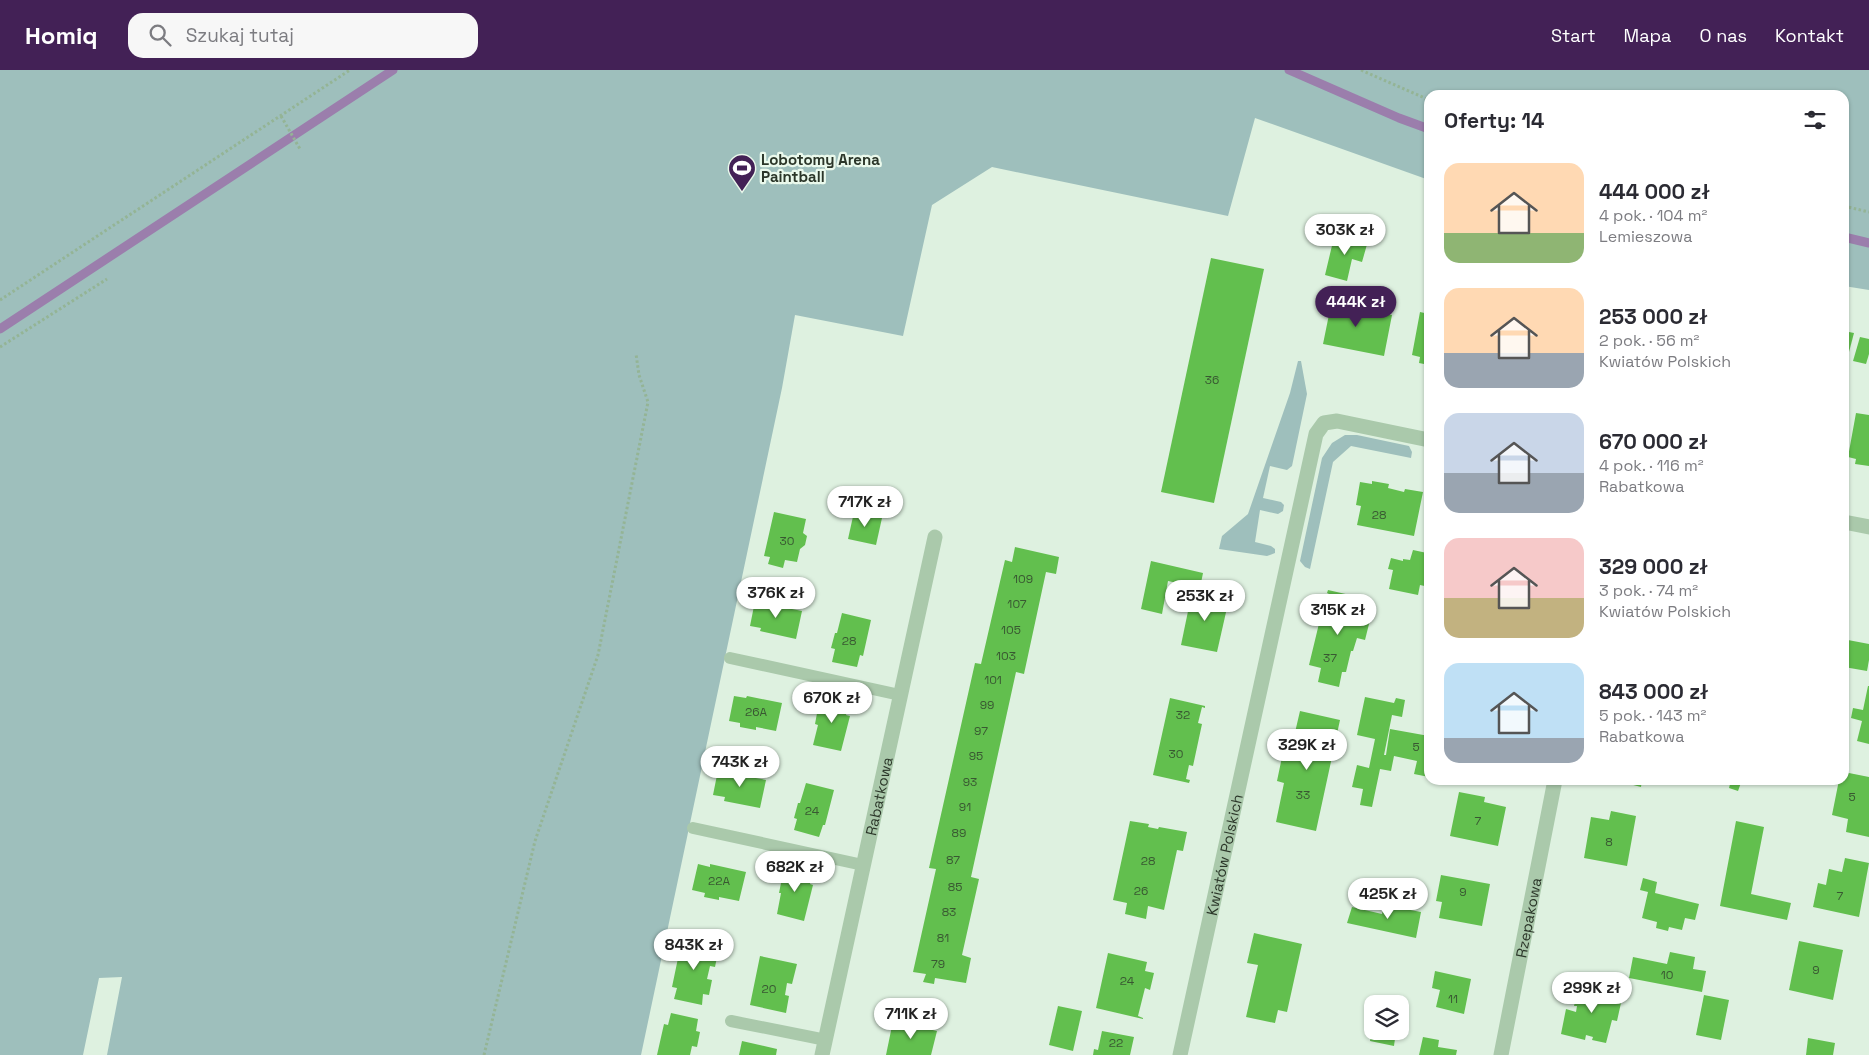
<!DOCTYPE html>
<html lang="pl">
<meta charset="utf-8">
<style>
body{margin:0;font-family:"Space Grotesk",sans-serif;background:#f7f7f7;color:#2b2b33;height:100vh;display:flex;flex-direction:column;font-size:19px;white-space:nowrap}
*{box-sizing:border-box;margin:0}
p{font-size:16px;color:#7c7c81}
.icon{flex:none;width:28px;height:28px;fill:none;stroke:currentColor;stroke-width:2;stroke-linecap:round;stroke-linejoin:round}
.map{position:relative;flex:1;overflow:hidden}
.side{position:absolute;left:1424px;top:20px;width:425px;height:695px;display:flex;flex-direction:column;background:#fff;border-radius:15px;box-shadow:0 1px 4px #0004}
.side>*{flex:none}
.tools{position:absolute;left:1364px;top:925px;display:grid;gap:10px}
.tools a{display:grid;place-items:center;width:45px;height:45px;border-radius:10px;background:#fff;box-shadow:0 1px 4px #0004;font-size:25px}
.price{position:absolute;translate:-50% -42px;padding:0 11px;border-radius:18px;background:#fff;color:#222;font-size:16px;line-height:32px;filter:drop-shadow(0 1px 2px #0008)}
.price::after{content:'';position:absolute;left:50%;top:30px;width:15px;height:11px;margin-left:-8px;background:inherit;clip-path:polygon(0 0,100% 0,50% 100%)}
.price.active{background:#432156;color:#fff}
ul{padding:0;list-style:none}
li{display:flex;align-items:center;gap:15px;height:125px;padding:0 20px}
li span{display:grid;place-items:center;flex:none;width:140px;height:100px;border-radius:15px;color:#555}
li>.icon{margin-inline-start:auto}
span .icon{width:60px;height:60px;fill:#fffc;stroke-width:1}
li b{font-size:21px}
h2{display:flex;justify-content:space-between;align-items:center;height:60px;padding:0 20px;font-size:21px}
header{display:flex;align-items:center;gap:30px;box-sizing:border-box;height:70px;padding:0 25px;background:#432156;color:#fff}
header strong{font-size:24px}
nav{display:flex;gap:28px;margin-inline-start:auto;font-size:18px}
.search{width:350px;height:45px;background:#f7f7f7;display:flex;align-items:center;gap:12px;box-sizing:border-box;padding:0 18px;border-radius:15px;color:#7c7c81;font-size:19px}
.map>svg:first-child{display:block}
.green{fill:#9ebfbc}
.lines{fill:none;stroke-linecap:round;stroke-linejoin:round}
.stream{stroke:#9b7eac;stroke-width:9}
.building{fill:#62bf4e}
.path{stroke:#94b495;stroke-width:3;stroke-dasharray:2.5 2.5;stroke-linecap:butt}
.lane{stroke:#aac9ab;stroke-width:12}
.street{stroke:#aac9ab;stroke-width:15}
.labels{text-anchor:middle;dominant-baseline:central;stroke-width:4.5;stroke-linejoin:round;paint-order:stroke}
.number-label{font-size:12px;fill:#395832}
.poi-label{font-size:15px;font-weight:bold;fill:#2b3629;stroke:#eaf9ec;text-anchor:start}
.street-label{font-size:15px;fill:#2b3629;stroke:#eaf9ec}
</style>
<header>
<strong>Homiq</strong>
<div class="search"><svg class="icon" aria-label="search" viewBox="0 0 24 24"><circle cx="10" cy="10" r="6"/><path d="M15 15l6 6"/></svg>Szukaj tutaj</div>
<nav><a>Start</a><a>Mapa</a><a>O nas</a><a>Kontakt</a></nav>
</header>
<div class="map">
<svg width="1869" height="985" viewBox="0 0 1869 985">
<rect width="100%" height="100%" fill="#def1e0"/>
<!-- green -->
<g class="green">
<polygon points="0,0 1869,0 1869,220 1844,216 1844,25 1429,25 1429,110 1255,48 1228,146 992,97 932,135 903,266 795,245 782,318 641,985 107,985 122,907 99,908 83,985 0,985"/>
<polygon points="1298,291 1301,291 1307,324 1292,396 1287,400 1270,396 1263,428 1281,432 1284,435 1283,441 1278,444 1260,440 1255,472 1271,476 1275,479 1275,483 1267,486 1219,479 1222,466 1248,444 1290,323"/>
<polygon points="1345,365 1357,365 1409,376 1412,382 1411,388 1351,376 1333,392 1310,499 1305,497 1300,491 1322,388 1332,373"/>
</g>
<g class="lines">
<!-- stream -->
<g class="stream">
<polyline points="1289,0 1399,48 1429,59"/>
<polyline points="1844,167 1869,173"/>
<polyline points="0,259 393,0"/>
</g>
</g>
<!-- building -->
<g class="building">
<polygon points="1335,163 1368,171 1362,192 1352,189 1347,211 1325,205"/>
<polygon points="1211,188 1264,199 1214,433 1161,422"/>
<polygon points="1334,220 1346,222 1344,236 1392,245 1384,286 1323,274"/>
<polygon points="1420,242 1429,244 1429,295 1419,293 1420,287 1412,285"/>
<polygon points="1844,261 1854,263 1849,282 1844,281"/>
<polygon points="1860,267 1869,269 1869,284 1866,294 1853,291"/>
<polygon points="1856,343 1869,345 1869,396 1855,394 1856,389 1848,387"/>
<polygon points="1372,411 1389,414 1388,418 1404,422 1405,419 1423,422 1414,466 1357,455 1361,436 1356,435 1360,412 1372,414"/>
<polygon points="774,442 806,449 803,463 807,466 805,475 800,479 797,492 785,490 783,498 768,494 770,487 764,486"/>
<polygon points="854,442 882,448 876,475 848,469"/>
<polygon points="1015,477 1059,487 1056,504 1046,502 1024,604 1016,602 971,807 979,809 962,885 971,888 966,913 935,908 934,914 923,912 926,904 913,902 936,799 929,798 975,593 981,594 1005,490 1012,492"/>
<polygon points="1413,480 1427,483 1425,493 1429,493 1429,517 1420,515 1418,525 1389,519 1393,500 1388,499 1391,488 1403,491 1403,489 1410,490"/>
<polygon points="1151,491 1203,503 1200,518 1168,511 1162,544 1141,539"/>
<polygon points="1328,520 1363,528 1359,548 1370,550 1365,570 1357,568 1353,581 1351,581 1346,602 1342,602 1339,617 1318,612 1321,598 1309,595 1323,537 1328,538 1331,525 1327,523"/>
<polygon points="1192,522 1229,529 1217,582 1181,575"/>
<polygon points="767,530 783,533 782,537 802,541 796,569 760,561 761,558 750,556 755,531 767,533"/>
<polygon points="842,543 871,550 863,586 860,585 857,597 832,592 835,579 831,578 835,563 837,563"/>
<polygon points="1848,570 1869,574 1869,590 1867,601 1844,597"/>
<polygon points="1868,616 1869,616 1869,674 1857,671 1862,651 1851,648 1853,638 1863,640"/>
<polygon points="734,626 746,628 747,626 782,633 776,661 756,657 756,660 740,657 740,653 729,651"/>
<polygon points="824,627 849,633 846,645 850,646 841,681 813,675 818,655 815,654 818,638 821,639"/>
<polygon points="1365,627 1394,633 1396,628 1405,630 1402,647 1392,645 1384,685 1386,685 1390,659 1429,666 1429,707 1414,704 1417,691 1394,686 1391,701 1380,699 1372,737 1360,735 1363,719 1352,717 1357,695 1369,698 1375,669 1357,665"/>
<polygon points="1170,628 1205,636 1205,638 1202,637 1198,653 1202,654 1193,696 1189,695 1186,709 1190,710 1189,713 1153,705"/>
<polygon points="1300,641 1340,650 1316,761 1276,752 1284,713 1277,711 1282,687 1289,688"/>
<polygon points="718,700 730,703 731,700 745,703 745,706 766,710 760,738 724,731 725,727 713,725"/>
<polygon points="1844,702 1869,707 1869,767 1846,762 1848,749 1832,745 1839,710 1844,710"/>
<polygon points="1614,710 1642,710 1641,717"/>
<polygon points="1731,710 1742,710 1738,721 1729,718"/>
<polygon points="806,713 834,720 825,755 823,755 819,767 794,760 797,749 794,748 798,733 800,733"/>
<polygon points="1459,722 1485,727 1484,732 1506,737 1498,776 1450,766"/>
<polygon points="1611,741 1636,746 1627,796 1584,788 1591,747 1609,750"/>
<polygon points="1130,751 1149,754 1148,757 1158,759 1159,757 1187,762 1183,781 1177,780 1164,840 1148,836 1146,849 1125,844 1127,833 1113,830"/>
<polygon points="1736,751 1764,757 1751,824 1791,833 1787,850 1720,836"/>
<polygon points="1845,788 1869,793 1859,847 1813,837 1818,813 1826,815 1829,799 1842,802"/>
<polygon points="698,794 710,797 710,794 746,802 739,831 719,827 719,830 704,827 705,823 692,820"/>
<polygon points="788,796 813,802 810,814 813,815 804,851 777,844 781,823 779,823 782,808 784,809"/>
<polygon points="1441,805 1490,814 1482,856 1439,848 1442,832 1436,831"/>
<polygon points="1643,808 1657,812 1655,823 1699,834 1695,850 1685,848 1682,860 1669,857 1668,861 1656,858 1657,852 1642,848 1648,822 1640,820"/>
<polygon points="1384,835 1421,842 1416,868 1347,853 1352,837 1382,844"/>
<polygon points="1254,863 1302,874 1287,942 1278,940 1275,953 1246,947 1258,895 1247,893"/>
<polygon points="682,869 719,877 715,897 710,896 707,909 712,910 709,925 703,924 702,935 674,929 677,918 672,917"/>
<polygon points="1799,871 1843,880 1833,930 1789,920"/>
<polygon points="1670,882 1695,887 1693,899 1706,901 1702,922 1629,908 1633,887 1667,894"/>
<polygon points="1108,883 1147,892 1145,901 1154,903 1150,920 1145,918 1138,946 1143,948 1143,949 1096,938"/>
<polygon points="760,886 797,894 792,914 787,913 785,925 789,926 786,943 750,935"/>
<polygon points="1435,901 1471,909 1464,944 1436,937 1440,920 1432,918"/>
<polygon points="1579,915 1594,919 1593,922 1600,924 1601,919 1623,924 1617,951 1612,950 1606,973 1592,970 1593,967 1586,965 1585,970 1561,964 1566,939 1576,942 1577,936 1574,936"/>
<polygon points="1704,925 1729,930 1721,970 1696,965"/>
<polygon points="1058,936 1082,941 1073,981 1049,975"/>
<polygon points="671,943 698,949 696,961 700,962 697,977 692,976 690,985 657,985 664,954 668,955"/>
<polygon points="893,951 937,961 931,985 886,985"/>
<polygon points="1102,961 1134,967 1130,985 1093,985 1094,979 1098,980"/>
<polygon points="1372,961 1396,961 1394,976 1370,971"/>
<polygon points="1423,967 1439,970 1438,977 1457,980 1456,985 1419,985"/>
<polygon points="1808,968 1835,973 1833,985 1806,985"/>
<polygon points="742,971 777,979 776,985 739,985"/>
</g>
<g class="lines">
<!-- path -->
<g class="path">
<polyline points="1361,0 1429,30"/>
<polyline points="281,46 300,79"/>
<polyline points="1844,136 1869,142"/>
<polyline points="0,230 350,0"/>
<polyline points="0,277 107,209"/>
<polyline points="484,985 535,771 598,585 648,332 639,305 636,284"/>
</g>
<!-- lane -->
<g class="lane">
<polyline points="730,588 900,625"/>
<polyline points="693,758 863,795"/>
<polyline points="731,951 826,970"/>
</g>
<!-- street -->
<g class="street">
<polyline points="1844,452 1869,457"/>
<path id="s1" d="M 822,985 L 935,467"/>
<path id="s2" d="M 1180,985 L 1316,364 L 1324,353 L 1337,351 L 1429,370"/>
<path id="s3" d="M 1501,985 L 1555,710"/>
</g>
</g>
<!-- icons -->
<defs>
<g id="stadium-pin" transform="scale(1.4375)"><path d="M0 17L-7.5 6A9.5 9.5 0 1 1 7.5 6Z" fill="#432156" stroke="#eaf9ec"/><path d="M0-5a6.5 5 0 1 0 0 10a6.5 5 0 1 0 0-10ZM-3.5-1.8h7v3.6h-7Z" fill="#fff"/></g>
</defs>
<g fill-rule="evenodd">
<use href="#stadium-pin" x="742" y="98"/>
</g>
<g class="labels">
<!-- number labels -->
<g class="number-label">
<text x="1212" y="310">36</text>
<text x="1379" y="445">28</text>
<text x="787" y="471">30</text>
<text x="1023" y="509">109</text>
<text x="1017" y="534">107</text>
<text x="1011" y="560">105</text>
<text x="849" y="571">28</text>
<text x="1006" y="586">103</text>
<text x="1330" y="588">37</text>
<text x="993" y="610">101</text>
<text x="987" y="635">99</text>
<text x="756" y="642">26A</text>
<text x="1183" y="645">32</text>
<text x="981" y="661">97</text>
<text x="1416" y="677">5</text>
<text x="1176" y="684">30</text>
<text x="976" y="686">95</text>
<text x="970" y="712">93</text>
<text x="1303" y="725">33</text>
<text x="1852" y="727">5</text>
<text x="965" y="737">91</text>
<text x="812" y="741">24</text>
<text x="1478" y="751">7</text>
<text x="959" y="763">89</text>
<text x="1609" y="772">8</text>
<text x="953" y="790">87</text>
<text x="1148" y="791">28</text>
<text x="719" y="811">22A</text>
<text x="955" y="817">85</text>
<text x="1141" y="821">26</text>
<text x="1463" y="822">9</text>
<text x="1840" y="826">7</text>
<text x="949" y="842">83</text>
<text x="943" y="868">81</text>
<text x="938" y="894">79</text>
<text x="1816" y="900">9</text>
<text x="1667" y="905">10</text>
<text x="1127" y="911">24</text>
<text x="769" y="919">20</text>
<text x="1453" y="929">11</text>
<text x="1116" y="973">22</text>
</g>
<!-- poi labels -->
<g class="poi-label">
<text x="761" y="89">Lobotomy Arena<tspan x="761" dy="17">Paintball</tspan></text>
</g>
<!-- street labels -->
<g class="street-label">
<text stroke="none"><textPath href="#s1" startOffset="265">Rabatkowa</textPath></text>
<text stroke="none"><textPath href="#s2" startOffset="205">Kwiatów Polskich</textPath></text>
<text stroke="none"><textPath href="#s3" startOffset="140">Rzepakowa</textPath></text>
</g>
</g>
</svg>
<div class="tools">
<a><svg class="icon" aria-label="layers" viewBox="0 0 24 24"><path d="M12 4l9 5-9 5-9-5zM3 14l9 5 9-5"/></svg></a>
</div>
<b class="price" style="left:1345px;top:186px">303K zł</b>
<b class="price active" style="left:1356px;top:258px">444K zł</b>
<b class="price" style="left:865px;top:458px">717K zł</b>
<b class="price" style="left:776px;top:549px">376K zł</b>
<b class="price" style="left:1205px;top:552px">253K zł</b>
<b class="price" style="left:1338px;top:566px">315K zł</b>
<b class="price" style="left:832px;top:654px">670K zł</b>
<b class="price" style="left:1307px;top:701px">329K zł</b>
<b class="price" style="left:740px;top:718px">743K zł</b>
<b class="price" style="left:795px;top:823px">682K zł</b>
<b class="price" style="left:1388px;top:850px">425K zł</b>
<b class="price" style="left:694px;top:901px">843K zł</b>
<b class="price" style="left:1592px;top:944px">299K zł</b>
<b class="price" style="left:911px;top:970px">711K zł</b>
<section class="side">
<h2>Oferty: 14<svg class="icon" aria-label="filters" viewBox="0 0 24 24"><path d="M4 7h16M4 17h16"/><circle cx="9" cy="7" r="2"/><circle cx="15" cy="17" r="2"/></svg></h2>
<ul>
<li><span style="background:linear-gradient(#ffd9b3 70%,#8fb573 0)"><svg class="icon" aria-label="home" viewBox="0 0 24 24"><path d="M3 11l9-7 9 7M6 9v11h12V9"/></svg></span><div><b>444 000 zł</b><p>4 pok. · 104 m²</p><p>Lemieszowa</p></div></li>
<li><span style="background:linear-gradient(#ffd9b3 65%,#9aa5b1 0)"><svg class="icon" aria-label="home" viewBox="0 0 24 24"><path d="M3 11l9-7 9 7M6 9v11h12V9"/></svg></span><div><b>253 000 zł</b><p>2 pok. · 56 m²</p><p>Kwiatów Polskich</p></div></li>
<li><span style="background:linear-gradient(#c9d6e8 60%,#9aa5b1 0)"><svg class="icon" aria-label="home" viewBox="0 0 24 24"><path d="M3 11l9-7 9 7M6 9v11h12V9"/></svg></span><div><b>670 000 zł</b><p>4 pok. · 116 m²</p><p>Rabatkowa</p></div></li>
<li><span style="background:linear-gradient(#f6c9c9 60%,#c2b280 0)"><svg class="icon" aria-label="home" viewBox="0 0 24 24"><path d="M3 11l9-7 9 7M6 9v11h12V9"/></svg></span><div><b>329 000 zł</b><p>3 pok. · 74 m²</p><p>Kwiatów Polskich</p></div></li>
<li><span style="background:linear-gradient(#bfe0f5 75%,#9aa5b1 0)"><svg class="icon" aria-label="home" viewBox="0 0 24 24"><path d="M3 11l9-7 9 7M6 9v11h12V9"/></svg></span><div><b>843 000 zł</b><p>5 pok. · 143 m²</p><p>Rabatkowa</p></div></li>
</ul>
</section>
</div>
